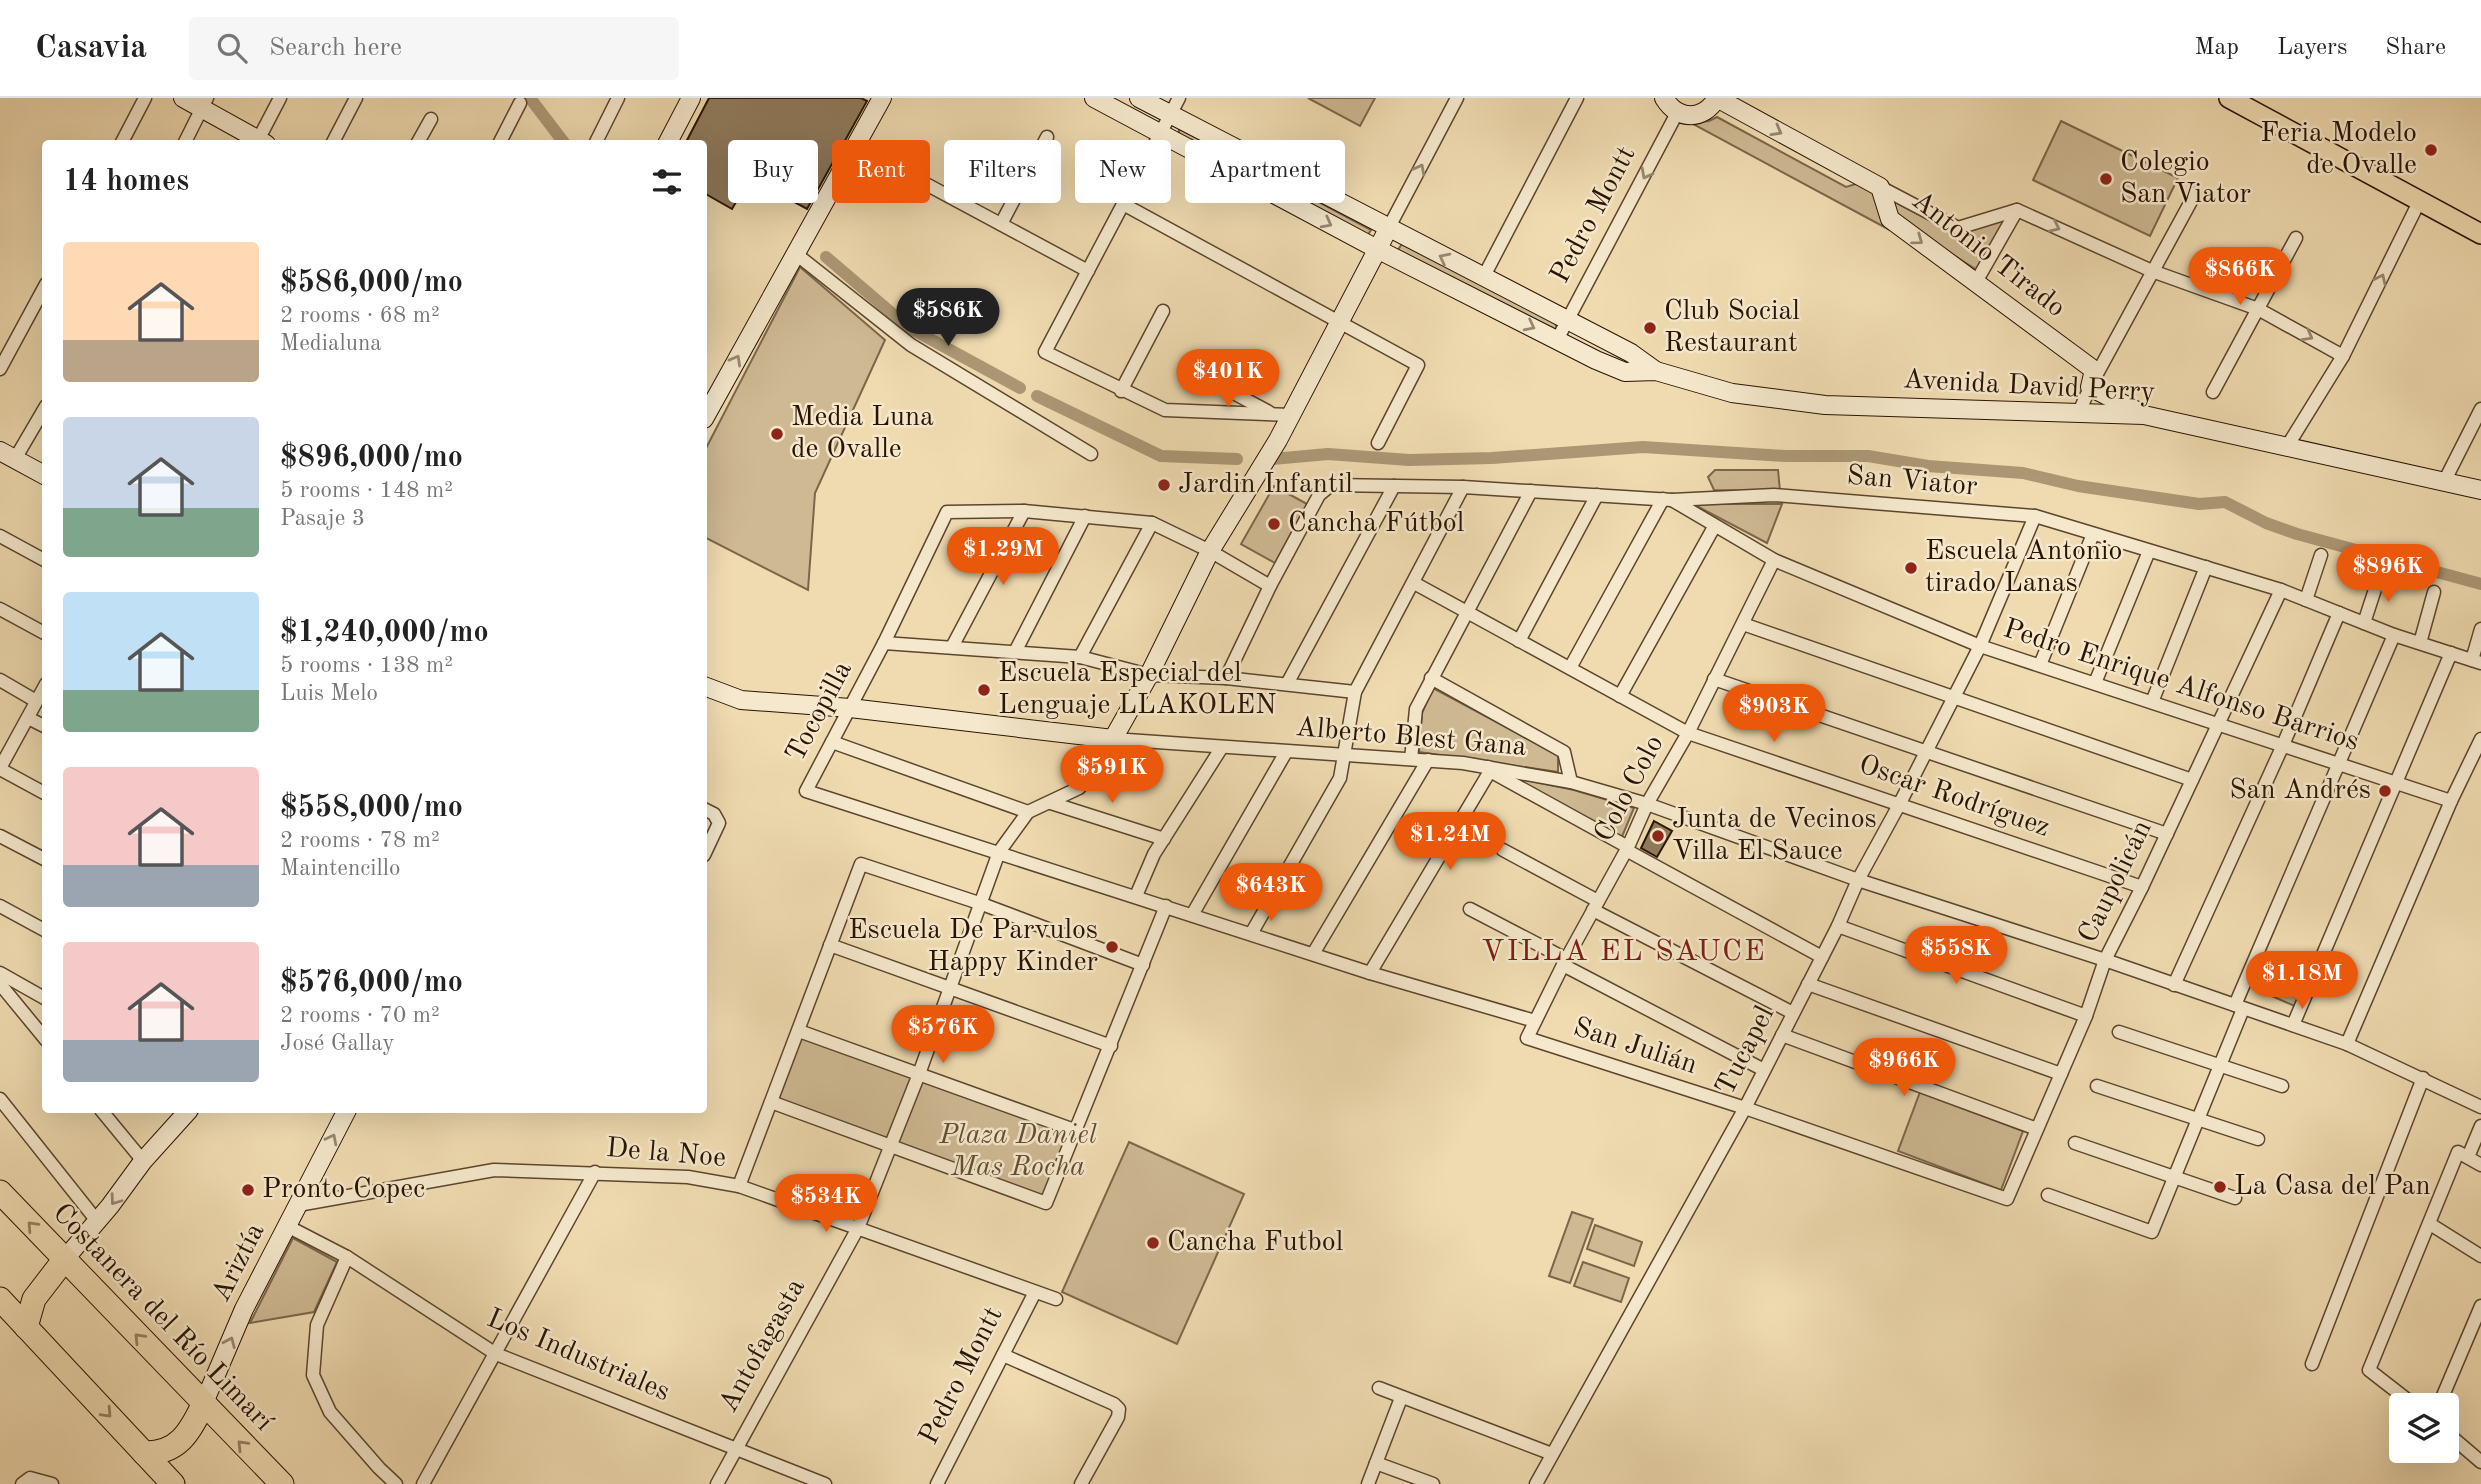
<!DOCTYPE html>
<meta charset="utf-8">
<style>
body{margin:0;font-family:"Old Standard TT",serif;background:#f6f6f6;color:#222;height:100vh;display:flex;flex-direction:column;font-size:26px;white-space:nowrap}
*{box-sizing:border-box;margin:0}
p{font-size:23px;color:#767676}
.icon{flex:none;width:38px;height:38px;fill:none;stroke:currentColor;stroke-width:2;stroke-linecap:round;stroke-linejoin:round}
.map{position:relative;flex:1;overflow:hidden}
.drawer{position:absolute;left:42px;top:42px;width:665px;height:973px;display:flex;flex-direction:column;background:#fff;border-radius:7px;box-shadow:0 7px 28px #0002}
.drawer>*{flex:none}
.guide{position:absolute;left:728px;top:42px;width:665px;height:63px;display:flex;gap:14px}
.buttons{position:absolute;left:2389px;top:1295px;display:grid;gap:14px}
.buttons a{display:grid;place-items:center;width:70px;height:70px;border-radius:7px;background:#fff;box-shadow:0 7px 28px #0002;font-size:35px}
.price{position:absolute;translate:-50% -60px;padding:0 16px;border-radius:24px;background:#ea580c;color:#fff;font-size:23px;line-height:46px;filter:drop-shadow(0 2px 4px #0008)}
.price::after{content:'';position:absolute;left:50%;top:42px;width:21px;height:16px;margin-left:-10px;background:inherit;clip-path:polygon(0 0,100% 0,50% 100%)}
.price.active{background:#222;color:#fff}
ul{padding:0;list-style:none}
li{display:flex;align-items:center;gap:21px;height:175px;padding:0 21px}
li span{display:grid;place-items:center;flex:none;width:196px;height:140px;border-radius:7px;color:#555}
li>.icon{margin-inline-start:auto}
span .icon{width:84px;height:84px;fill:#fffc;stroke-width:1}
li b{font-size:30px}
h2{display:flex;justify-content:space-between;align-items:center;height:84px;padding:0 21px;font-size:30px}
.chip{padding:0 24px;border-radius:7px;background:#fff;box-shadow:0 7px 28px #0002;font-size:24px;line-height:63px}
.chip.active{background:#ea580c;color:#fff}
header{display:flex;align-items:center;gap:42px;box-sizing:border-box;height:98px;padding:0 35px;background:#fff;border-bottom:2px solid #e0e0e0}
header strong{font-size:33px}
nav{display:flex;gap:38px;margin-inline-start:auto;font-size:24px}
.search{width:490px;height:63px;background:#f6f6f6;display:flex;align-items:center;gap:18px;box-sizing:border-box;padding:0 24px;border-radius:7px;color:#767676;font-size:26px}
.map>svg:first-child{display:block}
.green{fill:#ceb993;stroke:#7c664a;stroke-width:2}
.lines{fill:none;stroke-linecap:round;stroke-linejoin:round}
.canal{stroke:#ac9775;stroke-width:12}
.building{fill:#907b5d;stroke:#291301;stroke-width:2}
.street-casing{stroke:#5b452d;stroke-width:15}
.secondary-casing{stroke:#291301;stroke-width:20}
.primary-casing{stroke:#291301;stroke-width:22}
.highway-casing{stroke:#291301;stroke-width:25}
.street{stroke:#f5e8cc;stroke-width:12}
.secondary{stroke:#f5e8cc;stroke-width:18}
.primary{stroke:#f0dbb1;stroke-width:19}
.highway{stroke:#f0dbb1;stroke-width:23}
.oneway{stroke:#998871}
.oneway2{stroke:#968162}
.poi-dot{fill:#8f2418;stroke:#f5e8cc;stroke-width:2.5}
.labels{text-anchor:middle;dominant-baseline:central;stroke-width:5;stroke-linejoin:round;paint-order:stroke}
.poi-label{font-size:28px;fill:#291301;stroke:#f5e8cc;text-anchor:start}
.street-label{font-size:28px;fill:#291301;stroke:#f5e8cc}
.park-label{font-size:28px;font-style:italic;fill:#634d34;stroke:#f5e8cc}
.neighbourhood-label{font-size:30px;letter-spacing:2px;fill:#7a1f14;stroke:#f5e8cc}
</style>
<header>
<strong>Casavia</strong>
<div class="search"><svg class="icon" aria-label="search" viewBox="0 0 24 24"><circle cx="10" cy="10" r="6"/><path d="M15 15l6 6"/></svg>Search here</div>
<nav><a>Map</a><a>Layers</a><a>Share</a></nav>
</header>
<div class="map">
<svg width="2481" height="1386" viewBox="0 0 2481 1386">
<rect width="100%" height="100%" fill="#f0dbb1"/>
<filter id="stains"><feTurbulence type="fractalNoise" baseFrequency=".00286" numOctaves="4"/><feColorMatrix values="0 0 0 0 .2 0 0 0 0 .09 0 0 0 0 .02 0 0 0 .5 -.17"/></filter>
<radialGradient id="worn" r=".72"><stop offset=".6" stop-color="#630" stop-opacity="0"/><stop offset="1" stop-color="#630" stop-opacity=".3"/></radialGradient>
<!-- green -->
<g class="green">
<polygon points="1308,0 1375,0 1360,28"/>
<polygon points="1717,19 1846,89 1859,85 1875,96 1888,131 1691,25 1709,23"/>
<polygon points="2061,23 2178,80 2150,138 2033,82"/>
<polygon points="1179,29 1371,132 1367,138 1179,38"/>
<polygon points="1889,99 1957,134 2009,119 1977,172 1896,121"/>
<polygon points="1402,146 1555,224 1557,231 1555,234 1397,153"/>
<polygon points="800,169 885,242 815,395 808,492 704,439 704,354"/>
<polygon points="1715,372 1778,372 1780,393 1714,392 1708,379"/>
<polygon points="1274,388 1307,406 1275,465 1241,446"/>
<polygon points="1693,406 1782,406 1767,445"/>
<polygon points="1433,590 1558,657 1558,674 1419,654 1422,615"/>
<polygon points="1511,679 1574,692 1634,710 1621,741"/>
<polygon points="2265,857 2311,876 2297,909 2251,889"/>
<polygon points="800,938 915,978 889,1043 777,1002"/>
<polygon points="920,980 1074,1035 1046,1104 895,1046"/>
<polygon points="1920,994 2023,1033 2001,1092 1898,1053"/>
<polygon points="1129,1044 1244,1096 1177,1246 1062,1194"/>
<polygon points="1572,1114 1593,1121 1570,1185 1549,1178"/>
<polygon points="1595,1127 1642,1144 1634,1168 1587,1151"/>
<polygon points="293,1140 337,1164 314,1214 250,1225"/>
<polygon points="1583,1164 1629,1180 1621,1204 1574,1188"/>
</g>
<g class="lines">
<!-- canal -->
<g class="canal">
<polyline points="530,0 565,46"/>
<polyline points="826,159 908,229 1020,290"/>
<polyline points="1037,298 1161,358 1237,361"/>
<polyline points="1262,362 1328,356 1409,362 1492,360 1643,349 1785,358 1868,358 1928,368 2023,375 2078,388 2199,406 2225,404 2266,425 2297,436 2481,486"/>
</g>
</g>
<!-- building -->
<g class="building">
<polygon points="709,0 861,0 867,3 807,111 750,80 732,111 704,95 704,46 685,46"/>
<polygon points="1654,723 1672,733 1657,759 1641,750"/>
</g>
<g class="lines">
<!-- street casing -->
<g class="street-casing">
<g id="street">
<polyline points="1179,0 1045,254 1165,312 1291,317"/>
<polyline points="121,46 145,0"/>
<polyline points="184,46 207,0"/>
<polyline points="256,46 280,0"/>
<polyline points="332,46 356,0"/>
<polyline points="417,46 431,21"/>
<polyline points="499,46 520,5"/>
<polyline points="595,46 618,0"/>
<polyline points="857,49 1088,173"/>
<polyline points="1880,89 1958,130 2017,112 2152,173 2258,211 2343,258"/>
<polyline points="1123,106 1418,267 1378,345"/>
<polyline points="1001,126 1047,39"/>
<polyline points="1388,131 1457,0"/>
<polyline points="796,156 911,247 1091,356"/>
<polyline points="1483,180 1577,0"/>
<polyline points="1976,184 2017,112"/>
<polyline points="1557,242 1677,15"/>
<polyline points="0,271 46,186"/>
<polyline points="1198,276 1269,314"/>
<polyline points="1121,293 1163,213"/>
<polyline points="2213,294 2296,140"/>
<polyline points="2079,314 2092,285 2195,96"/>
<polyline points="2288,347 2343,258 2419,104"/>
<polyline points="15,361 46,308"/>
<polyline points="2444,384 2481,311"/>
<polyline points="1672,402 1774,462 1980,548 2451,703"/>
<polyline points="0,438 46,463"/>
<polyline points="1774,462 1688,635 1647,706 1628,749 1563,867 1527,940 1745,1010 2007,1101 2086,918 2105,862 2142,789 2281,492"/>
<polyline points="1414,485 1688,635 2142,789"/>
<polyline points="1270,488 1210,453 1152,425 1024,413 947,414 884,545 806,693 1370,875 1535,923"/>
<polyline points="2306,502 2321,457"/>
<polyline points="0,511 46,536"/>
<polyline points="2364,525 2380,476"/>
<polyline points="1743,526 2192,682"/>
<polyline points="1519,543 1597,397"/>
<polyline points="884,545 1080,559 1149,577 1226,580 1355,594"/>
<polyline points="2420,545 2434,494"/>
<polyline points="952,549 1024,413"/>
<polyline points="1015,554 1085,418"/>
<polyline points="1080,559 1152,425"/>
<polyline points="2472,562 2481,531"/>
<polyline points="2040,567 2093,436"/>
<polyline points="1570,570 1663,401"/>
<polyline points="1226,580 1270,488 1319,397 1331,387 1463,389 1672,402 1774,397 2035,418 2281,492 2394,537 2481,565"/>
<polyline points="1431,580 1564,654 1571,684"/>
<polyline points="1714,581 2167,736"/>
<polyline points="0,582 36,603"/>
<polyline points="2095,585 2149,453"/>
<polyline points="1287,586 1394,388"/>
<polyline points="1620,598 1714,429"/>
<polyline points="2152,604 2206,469"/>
<polyline points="28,620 46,629"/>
<polyline points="832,644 1028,714"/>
<polyline points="1411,661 1416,611 1531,393"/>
<polyline points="0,670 46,586"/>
<polyline points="0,671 46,696"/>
<polyline points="1490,673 1628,749"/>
<polyline points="1051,705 1164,741"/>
<polyline points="704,711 714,716 719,725 704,757"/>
<polyline points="0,738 46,762"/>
<polyline points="1503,752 1598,803"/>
<polyline points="1626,752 1822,859"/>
<polyline points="1136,798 1154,756 1222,649"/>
<polyline points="0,808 46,833"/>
<polyline points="1470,811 1566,861"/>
<polyline points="1593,812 1793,915"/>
<polyline points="1192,817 1286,654"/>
<polyline points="1838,828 2086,918"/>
<polyline points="1251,836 1340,680 1355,594 1463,389"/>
<polyline points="830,847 1111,948"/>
<polyline points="1313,856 1428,662"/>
<polyline points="1563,867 1764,972"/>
<polyline points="0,875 46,901"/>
<polyline points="1370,875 1490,673 1488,669"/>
<polyline points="0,886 46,942"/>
<polyline points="1808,886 2061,976"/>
<polyline points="2174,887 2283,647 2339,515"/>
<polyline points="2235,907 2394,537"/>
<polyline points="2293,927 2451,555"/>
<polyline points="799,933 1077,1033"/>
<polyline points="2119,934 2282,988"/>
<polyline points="1782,937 2037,1031"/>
<polyline points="2347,946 2451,703 2481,641"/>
<polyline points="2097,988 2258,1041"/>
<polyline points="0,1001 97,1123"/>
<polyline points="771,1004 1046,1105 1166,808"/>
<polyline points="101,1012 143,1063"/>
<polyline points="2075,1045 2235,1100"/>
<polyline points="2468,1059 2481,1028"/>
<polyline points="739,1088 861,766 982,806 1143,867"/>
<polyline points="2048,1097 2152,1134 2243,911"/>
<polyline points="298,1107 494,1072 688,1079 739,1088 1056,1201"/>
<polyline points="2430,1126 2481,1158"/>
<polyline points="287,1128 347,1159 496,1256 825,1386"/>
<polyline points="347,1159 317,1227 313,1277 330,1314 379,1370 396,1386"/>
<polyline points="1003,1257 1114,1306 1119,1311 1118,1319 1081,1386"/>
<polyline points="2312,1266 2423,980"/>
<polyline points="1379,1290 1552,1356"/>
<polyline points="2414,1307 2369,1272 2458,1054 2481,1067"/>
<polyline points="2439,1307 2481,1208"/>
<polyline points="2446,1334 2481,1364"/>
<polyline points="1376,1365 1433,1386"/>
<polyline points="22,1386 30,1380 52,1386"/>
<polyline points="423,1386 595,1074"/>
<polyline points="717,1386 858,1130 919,976 999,754 1028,714 1079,690 1095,673 1113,641 1463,665 1571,684 1647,706 1858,782 2105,862 2347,946 2481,1009"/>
<polyline points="937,1386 1035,1194"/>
<polyline points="1368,1386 1401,1300"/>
<polyline points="1536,1386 1745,1010 1838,828 1858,782 1899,707 1980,548 2035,418"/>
</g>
</g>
<!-- secondary casing -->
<g class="secondary-casing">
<g id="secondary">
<polyline points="183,0 266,46"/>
<polyline points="1094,0 1377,151 1596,262 1625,274 1656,273 1732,295 1825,307 2144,317 2481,392"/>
<polyline points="1139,0 1631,255 1656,273"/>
<path d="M 1664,0 C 1678,23 1703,23 1717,0"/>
<polyline points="1717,0 1880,89 1890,121 2094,272 2090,289 2137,313"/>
<polyline points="667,46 691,0"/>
<polyline points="704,321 882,0"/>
<polyline points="0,353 46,378"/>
<polyline points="704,588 741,602 850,610 1113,641 1149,577 1210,453 1278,342 1388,131"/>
<polyline points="64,1162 110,1108 143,1063 189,1012"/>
<polyline points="203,1307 244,1211 347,1012"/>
</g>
</g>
<!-- primary casing -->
<g class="primary-casing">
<polyline id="primary" points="2229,0 2481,136"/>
</g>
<!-- highway casing -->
<g class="highway-casing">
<g id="highway">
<polyline points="0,1094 282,1386"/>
<polyline points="0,1201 173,1386"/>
<polyline points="26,1229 34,1201 64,1162"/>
<path d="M 144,1355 C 178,1356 190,1334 203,1307"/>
</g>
</g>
<!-- street -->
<use href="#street" class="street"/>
<!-- secondary -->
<use href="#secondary" class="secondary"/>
<!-- primary -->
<use href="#primary" class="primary"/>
<!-- highway -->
<use href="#highway" class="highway"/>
</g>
<!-- one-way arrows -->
<defs><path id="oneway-chevron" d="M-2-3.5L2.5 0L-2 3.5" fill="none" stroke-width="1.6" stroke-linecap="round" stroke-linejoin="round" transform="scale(1.75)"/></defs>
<g class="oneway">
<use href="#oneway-chevron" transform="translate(1777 33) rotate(29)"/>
<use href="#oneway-chevron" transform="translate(1420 71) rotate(-62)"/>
<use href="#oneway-chevron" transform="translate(1646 76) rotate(118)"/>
<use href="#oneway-chevron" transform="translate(1327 125) rotate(28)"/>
<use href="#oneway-chevron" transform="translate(2055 129) rotate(25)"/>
<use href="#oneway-chevron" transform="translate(1918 142) rotate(36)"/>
<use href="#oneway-chevron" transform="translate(1444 160) rotate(-153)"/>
<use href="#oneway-chevron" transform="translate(2381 181) rotate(-64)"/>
<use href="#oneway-chevron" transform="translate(1530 228) rotate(27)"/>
<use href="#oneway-chevron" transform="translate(2308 238) rotate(29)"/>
<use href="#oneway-chevron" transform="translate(736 262) rotate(-61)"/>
<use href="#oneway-chevron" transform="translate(332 1041) rotate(-63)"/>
<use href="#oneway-chevron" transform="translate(115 1102) rotate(126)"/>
<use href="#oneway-chevron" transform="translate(230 1244) rotate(-67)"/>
</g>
<g class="oneway2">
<use href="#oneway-chevron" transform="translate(32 1128) rotate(-133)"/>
<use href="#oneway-chevron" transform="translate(139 1240) rotate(-134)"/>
<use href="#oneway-chevron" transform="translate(107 1315) rotate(47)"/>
<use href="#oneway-chevron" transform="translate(242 1347) rotate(-134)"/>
</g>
<!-- markers -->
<g class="poi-dot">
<circle cx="2431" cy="52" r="7"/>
<circle cx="2106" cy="81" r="7"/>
<circle cx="1650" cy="230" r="7"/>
<circle cx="777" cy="336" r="7"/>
<circle cx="1164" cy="387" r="7"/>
<circle cx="1274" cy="426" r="7"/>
<circle cx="1911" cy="470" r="7"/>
<circle cx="984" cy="592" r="7"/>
<circle cx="2385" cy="693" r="7"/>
<circle cx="1658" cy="738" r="7"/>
<circle cx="1112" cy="849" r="7"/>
<circle cx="2220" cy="1089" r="7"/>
<circle cx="248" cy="1092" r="7"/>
<circle cx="1153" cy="1145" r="7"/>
</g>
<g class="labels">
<!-- poi labels -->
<g class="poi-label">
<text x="2417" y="36" text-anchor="end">Feria Modelo<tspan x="2417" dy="32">de Ovalle</tspan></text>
<text x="2120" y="65">Colegio<tspan x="2120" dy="32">San Viator</tspan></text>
<text x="1664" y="214">Club Social<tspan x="1664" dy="32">Restaurant</tspan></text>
<text x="791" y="320">Media Luna<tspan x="791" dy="32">de Ovalle</tspan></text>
<text x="1178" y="387">Jardin Infantil</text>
<text x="1288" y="426">Cancha Fútbol</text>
<text x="1925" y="454">Escuela Antonio<tspan x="1925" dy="32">tirado Lanas</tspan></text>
<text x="998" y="576">Escuela Especial del<tspan x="998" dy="32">Lenguaje LLAKOLEN</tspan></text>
<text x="2371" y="693" text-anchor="end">San Andrés</text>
<text x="1672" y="722">Junta de Vecinos<tspan x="1672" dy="32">Villa El Sauce</tspan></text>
<text x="1098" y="833" text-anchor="end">Escuela De Parvulos<tspan x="1098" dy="32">Happy Kinder</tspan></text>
<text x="2234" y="1089">La Casa del Pan</text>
<text x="262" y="1092">Pronto Copec</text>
<text x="1167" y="1145">Cancha Futbol</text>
</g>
<!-- street labels -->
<g class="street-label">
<text transform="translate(1594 117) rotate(-62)">Pedro Montt</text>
<text transform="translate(1988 157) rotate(38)">Antonio Tirado</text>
<text transform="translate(2029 289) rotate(3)">Avenida David Perry</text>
<text transform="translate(1912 384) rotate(5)">San Viator</text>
<text transform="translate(2181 588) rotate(18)">Pedro Enrique Alfonso Barrios</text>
<text transform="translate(820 614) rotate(-62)">Tocopilla</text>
<text transform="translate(1411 640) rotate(5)">Alberto Blest Gana</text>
<text transform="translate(1630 691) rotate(-62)">Colo Colo</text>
<text transform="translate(1954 699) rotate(19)">Oscar Rodríguez</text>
<text transform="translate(2116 784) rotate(-64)">Caupolicán</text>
<text transform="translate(1635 949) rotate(18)">San Julián</text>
<text transform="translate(1746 953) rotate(-63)">Tucapel</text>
<text transform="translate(666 1056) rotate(5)">De la Noe</text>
<text transform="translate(239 1165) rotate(-63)">Ariztía</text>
<text transform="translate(162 1220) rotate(46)">Costanera del Río Limarí</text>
<text transform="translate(763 1248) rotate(-61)">Antofagasta</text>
<text transform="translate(578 1258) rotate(23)">Los Industriales</text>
<text transform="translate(962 1278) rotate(-63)">Pedro Montt</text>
</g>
<!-- park labels -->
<g class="park-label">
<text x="1018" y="1038">Plaza Daniel<tspan x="1018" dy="32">Mas Rocha</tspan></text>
</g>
<!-- neighbourhood labels -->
<g class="neighbourhood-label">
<text x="1624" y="854">VILLA EL SAUCE</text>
</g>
</g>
<rect width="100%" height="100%" filter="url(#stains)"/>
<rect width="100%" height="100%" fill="url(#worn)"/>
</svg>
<div class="buttons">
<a><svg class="icon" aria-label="layers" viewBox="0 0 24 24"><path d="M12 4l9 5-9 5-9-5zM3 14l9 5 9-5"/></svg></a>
</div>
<b class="price" style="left:2240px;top:209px">$866K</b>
<b class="price active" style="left:948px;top:250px">$586K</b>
<b class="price" style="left:1228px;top:311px">$401K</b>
<b class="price" style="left:1003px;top:489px">$1.29M</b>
<b class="price" style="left:2388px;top:506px">$896K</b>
<b class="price" style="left:1774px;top:646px">$903K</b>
<b class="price" style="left:1112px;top:707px">$591K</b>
<b class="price" style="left:1450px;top:774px">$1.24M</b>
<b class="price" style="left:1271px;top:825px">$643K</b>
<b class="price" style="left:1956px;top:888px">$558K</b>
<b class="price" style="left:2302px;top:913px">$1.18M</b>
<b class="price" style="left:943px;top:967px">$576K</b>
<b class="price" style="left:1904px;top:1000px">$966K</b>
<b class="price" style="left:826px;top:1136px">$534K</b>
<div class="guide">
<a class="chip">Buy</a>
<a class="chip active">Rent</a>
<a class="chip">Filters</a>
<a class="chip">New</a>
<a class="chip">Apartment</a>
</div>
<section class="drawer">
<h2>14 homes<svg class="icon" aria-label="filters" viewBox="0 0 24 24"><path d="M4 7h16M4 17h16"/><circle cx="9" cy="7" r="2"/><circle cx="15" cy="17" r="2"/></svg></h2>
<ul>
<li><span style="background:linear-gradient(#ffd9b3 70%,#b9a48a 0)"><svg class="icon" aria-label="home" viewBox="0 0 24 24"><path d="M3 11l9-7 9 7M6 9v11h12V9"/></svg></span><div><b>$586,000/mo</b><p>2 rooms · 68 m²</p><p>Medialuna</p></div></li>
<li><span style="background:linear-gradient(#c9d6e8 65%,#7fa58c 0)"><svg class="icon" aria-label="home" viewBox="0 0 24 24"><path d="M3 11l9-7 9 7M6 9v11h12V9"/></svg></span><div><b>$896,000/mo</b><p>5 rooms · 148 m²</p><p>Pasaje 3</p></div></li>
<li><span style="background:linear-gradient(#bfe0f5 70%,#7fa58c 0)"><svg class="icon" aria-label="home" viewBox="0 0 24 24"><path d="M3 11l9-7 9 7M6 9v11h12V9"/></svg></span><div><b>$1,240,000/mo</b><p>5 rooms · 138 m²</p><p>Luis Melo</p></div></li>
<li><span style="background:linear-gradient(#f6c9c9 70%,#9aa5b1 0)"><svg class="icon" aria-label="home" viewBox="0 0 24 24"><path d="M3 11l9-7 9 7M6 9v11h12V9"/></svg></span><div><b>$558,000/mo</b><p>2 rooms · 78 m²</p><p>Maintencillo</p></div></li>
<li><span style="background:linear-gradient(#f6c9c9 70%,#9aa5b1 0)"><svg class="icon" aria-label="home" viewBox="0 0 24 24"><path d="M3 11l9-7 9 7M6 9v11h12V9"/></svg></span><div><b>$576,000/mo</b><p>2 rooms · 70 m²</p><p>José Gallay</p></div></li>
</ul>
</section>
</div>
